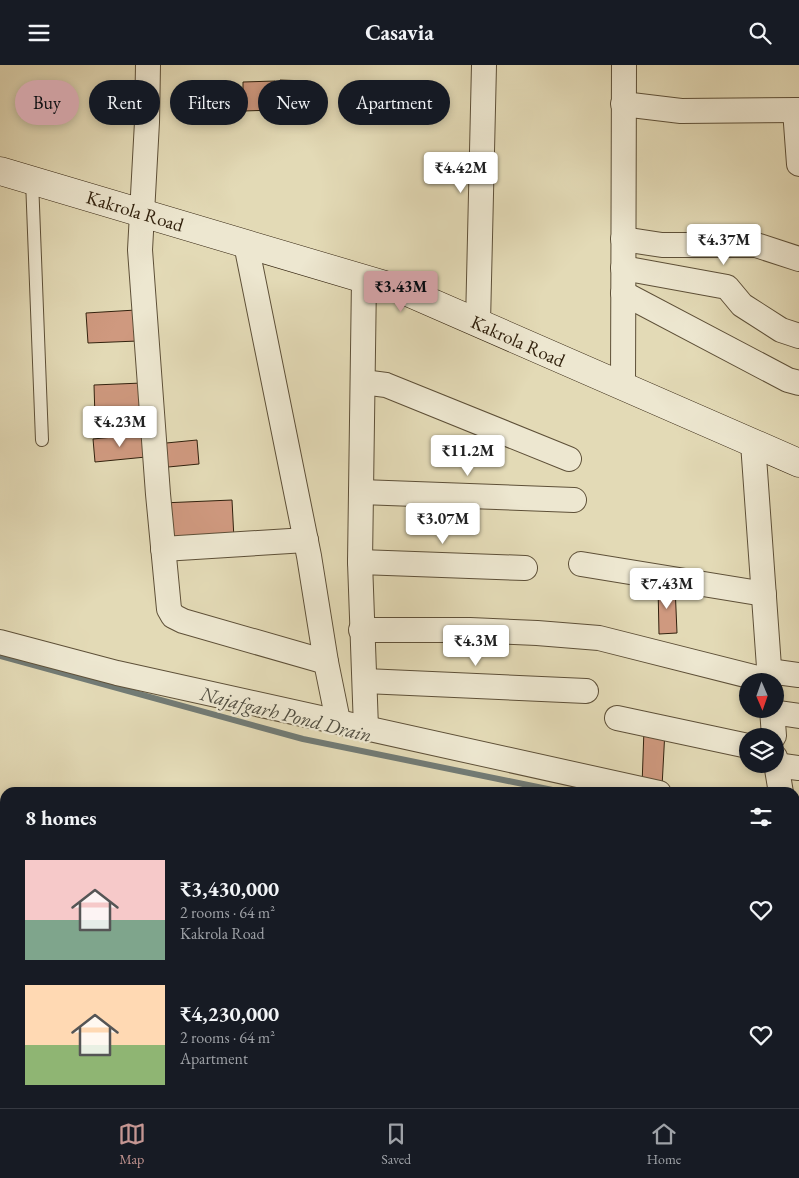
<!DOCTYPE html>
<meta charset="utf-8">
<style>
body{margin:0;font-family:"EB Garamond",serif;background:#242831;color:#f1f3f6;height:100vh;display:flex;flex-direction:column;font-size:19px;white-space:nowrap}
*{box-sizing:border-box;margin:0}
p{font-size:16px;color:#9ea1a6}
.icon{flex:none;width:28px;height:28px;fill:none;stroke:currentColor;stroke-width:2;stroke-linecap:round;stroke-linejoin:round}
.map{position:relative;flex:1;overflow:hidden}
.sheet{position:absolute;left:0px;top:722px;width:800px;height:321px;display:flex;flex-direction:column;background:#171b24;border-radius:15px 15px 0 0;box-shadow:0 2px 8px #0003}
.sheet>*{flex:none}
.top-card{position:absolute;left:15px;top:15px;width:500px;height:45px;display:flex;gap:10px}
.needle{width:32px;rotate:178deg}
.tools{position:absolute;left:739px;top:608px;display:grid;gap:10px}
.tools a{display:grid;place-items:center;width:45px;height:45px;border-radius:50%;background:#171b24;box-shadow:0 2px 8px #0003;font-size:25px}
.price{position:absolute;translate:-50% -42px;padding:0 11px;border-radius:5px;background:#fff;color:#222;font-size:16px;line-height:32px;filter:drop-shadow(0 1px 2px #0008)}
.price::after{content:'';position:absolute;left:50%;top:30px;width:15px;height:11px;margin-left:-8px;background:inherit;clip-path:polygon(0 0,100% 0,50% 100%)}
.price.active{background:#c59692;color:#111}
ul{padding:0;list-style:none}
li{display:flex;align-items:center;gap:15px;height:125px;padding:0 25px}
li span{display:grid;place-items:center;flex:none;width:140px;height:100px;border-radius:0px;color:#555}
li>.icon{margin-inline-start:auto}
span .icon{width:60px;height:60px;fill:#fffc;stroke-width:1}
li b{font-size:21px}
h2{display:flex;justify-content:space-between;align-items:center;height:60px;padding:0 25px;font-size:21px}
.tag{padding:0 18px;border-radius:22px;background:#171b24;box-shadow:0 2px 8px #0003;font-size:18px;line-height:45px}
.tag.active{background:#c59692;color:#111}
header{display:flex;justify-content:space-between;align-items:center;height:65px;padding:0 25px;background:#171b24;font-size:22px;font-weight:700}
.tab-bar{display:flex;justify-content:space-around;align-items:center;height:70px;border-top:1px solid #363941;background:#171b24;font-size:14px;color:#9ea1a6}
.tab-bar a{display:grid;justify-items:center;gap:2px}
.tab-bar .active{color:#c59692}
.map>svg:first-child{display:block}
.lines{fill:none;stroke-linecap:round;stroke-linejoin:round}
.stream{stroke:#727b75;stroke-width:6}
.building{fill:#cf997f;stroke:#32220e}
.lane-casing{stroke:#5e5038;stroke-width:14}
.street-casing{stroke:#5e5038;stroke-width:26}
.secondary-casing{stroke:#32220e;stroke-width:29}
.lane{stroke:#ede7d0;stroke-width:12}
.street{stroke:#ede7d0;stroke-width:24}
.secondary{stroke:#ede7d0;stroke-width:28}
.labels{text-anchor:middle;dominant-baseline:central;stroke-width:4.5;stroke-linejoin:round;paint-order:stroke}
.street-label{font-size:19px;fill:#32220e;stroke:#ede7d0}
.water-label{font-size:20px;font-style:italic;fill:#524f42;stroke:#ede7d0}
</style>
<header><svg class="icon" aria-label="menu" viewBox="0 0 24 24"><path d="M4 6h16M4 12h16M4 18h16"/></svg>Casavia<svg class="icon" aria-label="search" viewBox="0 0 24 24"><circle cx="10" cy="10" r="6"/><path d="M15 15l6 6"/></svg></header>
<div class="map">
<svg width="799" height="1043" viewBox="0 0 799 1043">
<rect width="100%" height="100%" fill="#e3dab6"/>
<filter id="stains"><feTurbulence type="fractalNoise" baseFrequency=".004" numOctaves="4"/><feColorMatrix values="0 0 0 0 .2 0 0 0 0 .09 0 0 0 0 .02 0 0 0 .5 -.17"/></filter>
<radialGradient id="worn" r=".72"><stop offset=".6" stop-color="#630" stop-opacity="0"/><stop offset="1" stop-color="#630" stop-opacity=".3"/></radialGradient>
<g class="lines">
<!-- stream -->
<polyline class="stream" points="0,591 303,674 567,728"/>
</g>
<!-- building -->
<g class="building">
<polygon points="280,15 308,16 308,38 279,37"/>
<polygon points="275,16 276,45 243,46 243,17"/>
<polygon points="136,245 138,276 88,278 86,248"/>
<polygon points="142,318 143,351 95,353 94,320"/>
<polygon points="144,369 146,392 95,397 93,374"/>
<polygon points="197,375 199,399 158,403 156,379"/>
<polygon points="232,435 234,474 164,478 162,438"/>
<polygon points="675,520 677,568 659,569 658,521"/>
<polygon points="644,664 665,665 662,722 642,721"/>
<rect x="573" y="1039" width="19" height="4"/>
</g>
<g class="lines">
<!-- lane casing -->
<g class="lane-casing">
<polyline id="lane" points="32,115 42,375"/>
</g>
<!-- street casing -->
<g class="street-casing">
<g id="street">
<polyline points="148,0 147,57 140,185 158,429 169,544 173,551 183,556 326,597"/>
<polyline points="623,39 681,46 799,45"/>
<polyline points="795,45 799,99"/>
<polyline points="623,174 662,180 756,180 799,194"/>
<polyline points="246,179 309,491 326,597 338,656"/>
<polyline points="623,203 727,222 742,240 781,265 799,271"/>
<polyline points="364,215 360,497 366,663"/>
<polyline points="623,228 788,315 799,318"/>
<polyline points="478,258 484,0"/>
<polyline points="363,317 386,320 569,394"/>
<polyline points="623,321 624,0"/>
<polyline points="753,378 770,616"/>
<polyline points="361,427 574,435"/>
<polyline points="163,484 306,475"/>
<polyline points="360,497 525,503"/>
<polyline points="581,499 764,529"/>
<polyline points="361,565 470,565 537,568 599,573 769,616"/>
<polyline points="0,577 117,608 659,728"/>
<polyline points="769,606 799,610"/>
<polyline points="365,616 586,626"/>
<polyline points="772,644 774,671"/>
<polyline points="772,647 799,651"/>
<polyline points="617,653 748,681"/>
<polyline points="775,692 781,728"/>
<polyline points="776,700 799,703"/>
<polyline points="795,758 799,759"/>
<polyline points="795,784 799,785"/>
<polyline points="795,907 799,956"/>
</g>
</g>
<!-- secondary casing -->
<g class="secondary-casing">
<polyline id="secondary" points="0,106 405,226 799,398"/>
</g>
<!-- lane -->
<use href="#lane" class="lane"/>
<!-- street -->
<use href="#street" class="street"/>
<!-- secondary -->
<use href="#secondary" class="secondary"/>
</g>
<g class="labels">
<!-- street labels -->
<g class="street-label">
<text transform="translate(135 146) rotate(17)">Kakrola Road</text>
<text transform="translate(518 276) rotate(24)">Kakrola Road</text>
</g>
<!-- water labels -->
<g class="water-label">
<text transform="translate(286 649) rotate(14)">Najafgarh Pond Drain</text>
</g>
</g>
<rect width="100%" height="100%" filter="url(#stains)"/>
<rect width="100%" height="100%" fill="url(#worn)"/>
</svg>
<div class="tools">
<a><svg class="needle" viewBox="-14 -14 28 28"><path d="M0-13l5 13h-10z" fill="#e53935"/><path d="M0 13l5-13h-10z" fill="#9ea1a6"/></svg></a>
<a><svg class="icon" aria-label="layers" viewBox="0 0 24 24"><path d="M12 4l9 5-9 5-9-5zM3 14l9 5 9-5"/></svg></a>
</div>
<b class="price" style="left:461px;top:129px">₹4.42M</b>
<b class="price" style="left:724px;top:201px">₹4.37M</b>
<b class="price active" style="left:401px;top:248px">₹3.43M</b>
<b class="price" style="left:120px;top:383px">₹4.23M</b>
<b class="price" style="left:468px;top:412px">₹11.2M</b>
<b class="price" style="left:443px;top:480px">₹3.07M</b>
<b class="price" style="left:667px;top:545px">₹7.43M</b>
<b class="price" style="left:476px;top:602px">₹4.3M</b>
<div class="top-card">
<a class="tag active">Buy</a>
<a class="tag">Rent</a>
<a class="tag">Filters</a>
<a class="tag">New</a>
<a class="tag">Apartment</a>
</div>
<section class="sheet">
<h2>8 homes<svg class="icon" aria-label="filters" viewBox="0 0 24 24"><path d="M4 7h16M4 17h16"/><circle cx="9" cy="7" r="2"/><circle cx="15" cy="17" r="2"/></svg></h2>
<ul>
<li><span style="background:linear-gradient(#f6c9c9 60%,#7fa58c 0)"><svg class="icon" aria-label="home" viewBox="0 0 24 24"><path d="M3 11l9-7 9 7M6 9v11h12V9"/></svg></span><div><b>₹3,430,000</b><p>2 rooms · 64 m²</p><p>Kakrola Road</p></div><svg class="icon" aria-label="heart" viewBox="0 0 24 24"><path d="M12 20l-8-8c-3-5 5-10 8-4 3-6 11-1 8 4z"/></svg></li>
<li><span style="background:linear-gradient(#ffd9b3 60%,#8fb573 0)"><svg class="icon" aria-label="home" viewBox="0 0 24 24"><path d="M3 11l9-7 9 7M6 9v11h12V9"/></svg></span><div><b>₹4,230,000</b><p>2 rooms · 64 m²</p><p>Apartment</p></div><svg class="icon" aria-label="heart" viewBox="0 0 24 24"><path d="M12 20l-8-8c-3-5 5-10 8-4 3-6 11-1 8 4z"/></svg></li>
</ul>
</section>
</div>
<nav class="tab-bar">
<a class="active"><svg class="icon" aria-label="map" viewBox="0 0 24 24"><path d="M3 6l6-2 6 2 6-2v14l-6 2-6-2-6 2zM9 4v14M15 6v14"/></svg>Map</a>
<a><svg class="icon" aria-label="saved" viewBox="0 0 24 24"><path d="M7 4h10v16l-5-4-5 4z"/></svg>Saved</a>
<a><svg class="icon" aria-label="home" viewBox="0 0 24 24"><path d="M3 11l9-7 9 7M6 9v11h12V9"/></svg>Home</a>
</nav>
